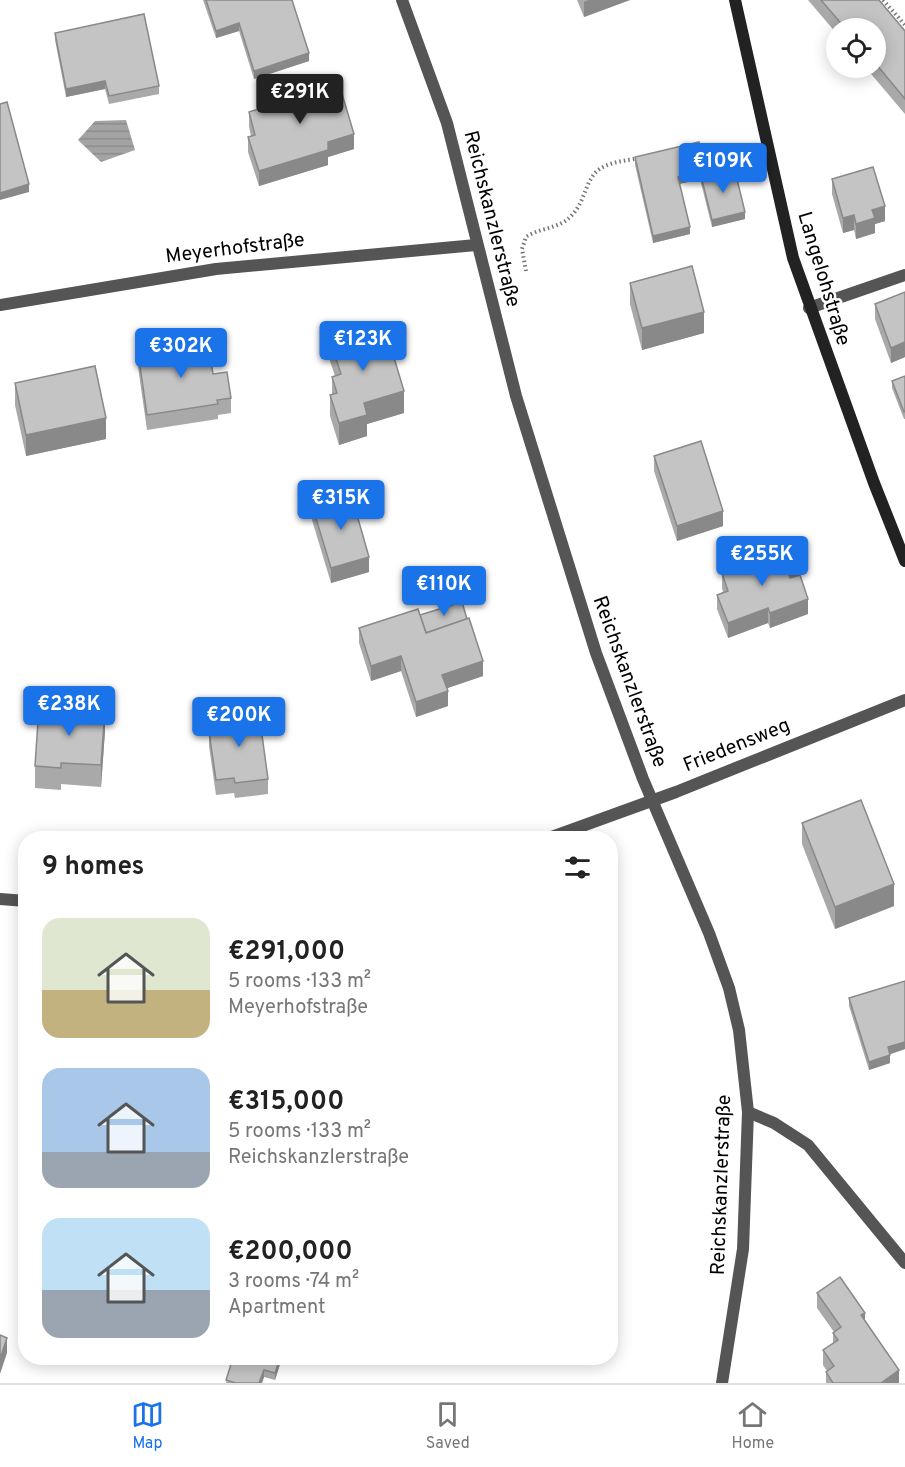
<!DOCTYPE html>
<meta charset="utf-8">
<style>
body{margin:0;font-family:Overpass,sans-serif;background:#f2f2f2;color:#222;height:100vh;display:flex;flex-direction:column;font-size:22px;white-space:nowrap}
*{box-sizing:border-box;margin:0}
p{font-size:20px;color:#767676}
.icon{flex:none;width:33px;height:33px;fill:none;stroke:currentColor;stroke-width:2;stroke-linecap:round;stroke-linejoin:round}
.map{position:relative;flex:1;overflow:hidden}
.panel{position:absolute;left:18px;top:831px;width:600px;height:534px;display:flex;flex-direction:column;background:#fff;border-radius:24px;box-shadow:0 3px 15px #0003}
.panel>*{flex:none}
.controls{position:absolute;left:826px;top:18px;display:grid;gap:12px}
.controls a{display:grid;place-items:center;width:60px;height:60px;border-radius:50%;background:#fff;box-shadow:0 3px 15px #0003;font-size:30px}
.price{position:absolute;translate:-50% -51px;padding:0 14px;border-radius:6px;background:#1a73e8;color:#fff;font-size:20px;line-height:39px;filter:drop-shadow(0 2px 3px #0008)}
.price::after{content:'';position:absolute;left:50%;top:36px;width:18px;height:14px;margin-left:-9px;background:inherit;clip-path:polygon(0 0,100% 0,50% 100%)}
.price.selected{background:#222;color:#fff}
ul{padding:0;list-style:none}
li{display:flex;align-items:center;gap:18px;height:150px;padding:0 24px}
li span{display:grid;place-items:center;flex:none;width:168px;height:120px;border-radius:18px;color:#555}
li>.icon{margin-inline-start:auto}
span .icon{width:72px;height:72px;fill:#fffc;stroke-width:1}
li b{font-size:26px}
h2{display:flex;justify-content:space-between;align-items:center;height:72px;padding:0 24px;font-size:26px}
.tabs{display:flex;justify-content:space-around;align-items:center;height:84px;border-top:2px solid #e0e0e0;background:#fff;font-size:16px;color:#767676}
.tabs a{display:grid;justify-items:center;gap:3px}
.tabs .selected{color:#1a73e8}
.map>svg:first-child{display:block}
.water{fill:url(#water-rules)}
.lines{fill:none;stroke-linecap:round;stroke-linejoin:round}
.path{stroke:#777;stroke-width:4;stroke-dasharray:1.5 3;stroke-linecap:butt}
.street{stroke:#555;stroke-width:12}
.secondary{stroke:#222;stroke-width:12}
.wall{fill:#a9a9a9}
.shaded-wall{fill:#898989}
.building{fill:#c4c4c4;stroke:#898989;stroke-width:1.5}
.labels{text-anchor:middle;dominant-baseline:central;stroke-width:5;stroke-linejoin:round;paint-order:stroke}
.street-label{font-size:20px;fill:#000;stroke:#fff}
</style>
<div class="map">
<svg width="905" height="1383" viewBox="0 0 905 1383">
<defs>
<pattern id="water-rules" width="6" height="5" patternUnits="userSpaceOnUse" patternTransform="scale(1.5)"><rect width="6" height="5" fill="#a3a3a3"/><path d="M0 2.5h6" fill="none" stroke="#8b8b8b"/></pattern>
</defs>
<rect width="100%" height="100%" fill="#fff"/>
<!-- water -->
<polygon class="water" points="126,120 135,150 101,162 78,140 95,121"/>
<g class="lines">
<!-- path -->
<g class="path">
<polyline points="883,0 905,25"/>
<path d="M 526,271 L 522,249 L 526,237 C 539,228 557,229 569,218 C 584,205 584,186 595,173 C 605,162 625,161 639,158"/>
</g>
<!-- street -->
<g class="street">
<polyline points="402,0 447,123 516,396 596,653 643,779 709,933 729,988 739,1030 748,1112 743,1249 722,1383"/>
<polyline points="0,305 216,269 476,245"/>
<polyline points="809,308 905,275"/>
<polyline points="549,838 676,792 905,700"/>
<polyline points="0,899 26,901"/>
<polyline points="748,1112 774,1123 808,1145 905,1263"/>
</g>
<!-- secondary -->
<polyline class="secondary" points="735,0 793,258 874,483 905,561"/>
</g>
<!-- wall -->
<g class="wall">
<polygon points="203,0 292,0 309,61 254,79 239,31 216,38"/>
<polygon points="577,0 630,0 584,17"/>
<polygon points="808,0 879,0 905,31 905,114 866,68 876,68 876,28 837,28 837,34"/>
<polygon points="55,33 159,86 159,94 109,104 105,89 66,97 55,40"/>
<polygon points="285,92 354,149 328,157 328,165 259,186 248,152 248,137 251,136 249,127 249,112 285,101"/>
<polygon points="635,157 705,175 745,219 712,227 701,183 701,179 680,184 690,234 653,243 635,165"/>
<polygon points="832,179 885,221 875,224 875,233 856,239 854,230 843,233 832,194"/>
<polygon points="630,283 704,333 642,350 630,304"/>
<polygon points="905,292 905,357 891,363 875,319 875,304"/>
<polygon points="330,340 404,413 367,424 367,436 339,445 330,416 330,395 332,394 332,377 335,376 330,361"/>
<polygon points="138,352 213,374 231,398 231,413 218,415 218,419 147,430 138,367"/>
<polygon points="905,376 905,419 904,419 892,388 892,381"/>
<polygon points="15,383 106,439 26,456 15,405"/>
<polygon points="654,456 723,526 677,541 654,471"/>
<polygon points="312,505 369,572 331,583 312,520"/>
<polygon points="722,573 798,575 808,614 770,628 768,623 728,638 717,609 717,595 723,592 722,588"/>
<polygon points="420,615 483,676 447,688 448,706 416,717 401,671 371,681 359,643 359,628"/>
<polygon points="216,713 239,716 268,779 268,794 235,798 234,793 216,795 209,746 209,732 216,731"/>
<polygon points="105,731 101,787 61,784 61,790 35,788 35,766"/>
<polygon points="802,823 894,906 835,929 802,844"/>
<polygon points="905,981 905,1049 890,1054 890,1063 869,1070 849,1006 849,998"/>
<polygon points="817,1293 865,1321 899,1383 826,1383 826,1372 827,1371 823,1365 823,1350 833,1344 833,1333 834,1332 817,1308"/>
<polygon points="212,1358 282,1358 275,1380 264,1377 262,1383 226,1383 231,1364"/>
</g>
<!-- shaded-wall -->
<g class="shaded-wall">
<polygon points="589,0 630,0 584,17 584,2"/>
<polygon points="239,23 239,31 216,38 216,31"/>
<polygon points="309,53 309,61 254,79 254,71"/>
<polygon points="105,81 105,89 66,97 66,89"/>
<polygon points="354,134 354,149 328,157 328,165 259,186 259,171 328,142"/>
<polygon points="705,170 705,178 701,176 701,179 678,184 678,177"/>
<polygon points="29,184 29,192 0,200 0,193"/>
<polygon points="885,206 885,221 875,224 875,233 856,239 856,224 872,210"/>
<polygon points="745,212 745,219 712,227 712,220"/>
<polygon points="854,215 854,230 843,233 843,218"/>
<polygon points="690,227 690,234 653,243 653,236"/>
<polygon points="704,312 704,333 642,350 642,328"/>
<polygon points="905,342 905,357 891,363 891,348"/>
<polygon points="404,391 404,413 367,424 367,436 339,445 339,423 364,403"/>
<polygon points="106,418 106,439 26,456 26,435"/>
<polygon points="723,511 723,526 677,541 677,526"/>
<polygon points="369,557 369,572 331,583 331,568"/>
<polygon points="798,571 798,586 789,590 789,575"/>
<polygon points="808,599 808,614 770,628 770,613"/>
<polygon points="768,608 768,623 728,638 728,623"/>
<polygon points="401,656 401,671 371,681 371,666"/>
<polygon points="483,661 483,676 442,690 442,675"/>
<polygon points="448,691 448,706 416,717 416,702"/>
<polygon points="105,710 105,731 101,787 101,765"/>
<polygon points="894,884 894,906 835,929 835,907"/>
<polygon points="905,1042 905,1049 888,1055 888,1047"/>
<polygon points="890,1055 890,1063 869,1070 869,1062"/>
<polygon points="865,1313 865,1328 861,1315"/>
<polygon points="7,1338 7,1353 0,1374 0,1359"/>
<polygon points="280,1358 282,1358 275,1380 275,1373"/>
<polygon points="264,1370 264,1377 262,1383 259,1383"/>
<polygon points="899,1370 899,1383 881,1383"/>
</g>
<!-- building -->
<g class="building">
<polygon points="206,0 292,0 309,53 254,71 239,23 216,31"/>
<polygon points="821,0 879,0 905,31 905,99 876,64 876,28 845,28"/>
<polygon points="144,14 159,86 109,96 105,81 66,89 55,33"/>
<polygon points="337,77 354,134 328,142 328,150 259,171 248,137 255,135 249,112 287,100 285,92"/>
<polygon points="7,102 29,184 0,193 0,104"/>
<polygon points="699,142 705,170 678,177 690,227 653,236 635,157"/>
<polygon points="734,167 745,212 712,220 701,176"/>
<polygon points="873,167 885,206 872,210 875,218 856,224 854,215 843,218 832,179"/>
<polygon points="692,266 704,312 642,328 630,283"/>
<polygon points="905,292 905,342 891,348 875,304"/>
<polygon points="384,324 404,391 364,403 367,415 339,423 330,395 337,393 332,377 341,374 330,340"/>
<polygon points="208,341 213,374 227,372 231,398 217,400 218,404 147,415 138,352"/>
<polygon points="95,366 106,418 26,435 15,383"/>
<polygon points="905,376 905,411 904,412 892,381"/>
<polygon points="701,441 723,511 677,526 654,456"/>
<polygon points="351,494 369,557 331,568 312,505"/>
<polygon points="790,549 798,571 789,575 790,578 800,575 808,599 770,613 768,608 728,623 717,595 728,591 722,573"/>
<polygon points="462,602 467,619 426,633 420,615"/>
<polygon points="418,609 426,633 469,618 483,661 442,675 448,691 416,702 401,656 371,666 359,628"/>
<polygon points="39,706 105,710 101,765 61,763 61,768 35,766"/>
<polygon points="238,710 239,716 259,713 268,779 235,783 234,778 216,780 209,732 218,730 216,713"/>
<polygon points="861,800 894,884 835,907 802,823"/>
<polygon points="905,981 905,1042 888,1047 890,1055 869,1062 849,998"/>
<polygon points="840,1277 865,1313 861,1315 899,1370 881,1383 833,1383 826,1372 834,1366 823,1350 838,1340 833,1333 841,1327 817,1293"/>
<polygon points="0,1335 7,1338 0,1359"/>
<polygon points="233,1358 280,1358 275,1373 264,1370 259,1383 236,1383 226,1380"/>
</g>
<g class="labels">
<!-- street labels -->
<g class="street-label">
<text transform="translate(491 219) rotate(76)">Reichskanzlerstraße</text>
<text transform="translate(235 249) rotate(-7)">Meyerhofstraße</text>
<text transform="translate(823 279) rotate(73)">Langelohstraße</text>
<text transform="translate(629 682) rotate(70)">Reichskanzlerstraße</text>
<text transform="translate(737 746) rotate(-22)">Friedensweg</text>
<text transform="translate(722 1185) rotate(-88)">Reichskanzlerstraße</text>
</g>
</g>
</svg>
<div class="controls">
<a><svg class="icon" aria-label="locate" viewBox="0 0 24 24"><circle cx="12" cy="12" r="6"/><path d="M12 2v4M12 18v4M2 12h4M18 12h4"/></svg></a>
</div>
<b class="price selected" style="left:300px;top:125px">€291K</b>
<b class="price" style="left:723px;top:194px">€109K</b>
<b class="price" style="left:363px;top:372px">€123K</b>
<b class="price" style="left:181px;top:379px">€302K</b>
<b class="price" style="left:341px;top:531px">€315K</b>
<b class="price" style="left:762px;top:587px">€255K</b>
<b class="price" style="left:444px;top:617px">€110K</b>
<b class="price" style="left:69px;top:737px">€238K</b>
<b class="price" style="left:239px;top:748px">€200K</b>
<section class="panel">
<h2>9 homes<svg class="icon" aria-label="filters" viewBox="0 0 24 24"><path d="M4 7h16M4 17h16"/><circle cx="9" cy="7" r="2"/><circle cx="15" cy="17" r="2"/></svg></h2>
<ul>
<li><span style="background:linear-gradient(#dfe7d0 60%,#c2b280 0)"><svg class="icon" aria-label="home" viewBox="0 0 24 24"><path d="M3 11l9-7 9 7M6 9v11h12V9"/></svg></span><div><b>€291,000</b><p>5 rooms · 133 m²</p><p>Meyerhofstraße</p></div></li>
<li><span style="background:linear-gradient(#a9c7e8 70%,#9aa5b1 0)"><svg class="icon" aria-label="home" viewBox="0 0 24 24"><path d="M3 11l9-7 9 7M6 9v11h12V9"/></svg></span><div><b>€315,000</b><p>5 rooms · 133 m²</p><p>Reichskanzlerstraße</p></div></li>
<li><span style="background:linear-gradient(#bfe0f5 60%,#9aa5b1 0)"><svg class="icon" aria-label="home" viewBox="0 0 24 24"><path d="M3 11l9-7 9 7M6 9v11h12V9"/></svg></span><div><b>€200,000</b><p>3 rooms · 74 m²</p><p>Apartment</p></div></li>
</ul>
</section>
</div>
<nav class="tabs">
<a class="selected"><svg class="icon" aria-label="map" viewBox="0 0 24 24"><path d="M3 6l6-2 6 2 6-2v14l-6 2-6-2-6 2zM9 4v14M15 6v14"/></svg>Map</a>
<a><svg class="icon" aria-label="saved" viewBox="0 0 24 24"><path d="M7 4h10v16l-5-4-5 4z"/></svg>Saved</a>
<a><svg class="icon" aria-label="home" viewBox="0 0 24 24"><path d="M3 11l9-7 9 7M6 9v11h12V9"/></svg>Home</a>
</nav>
